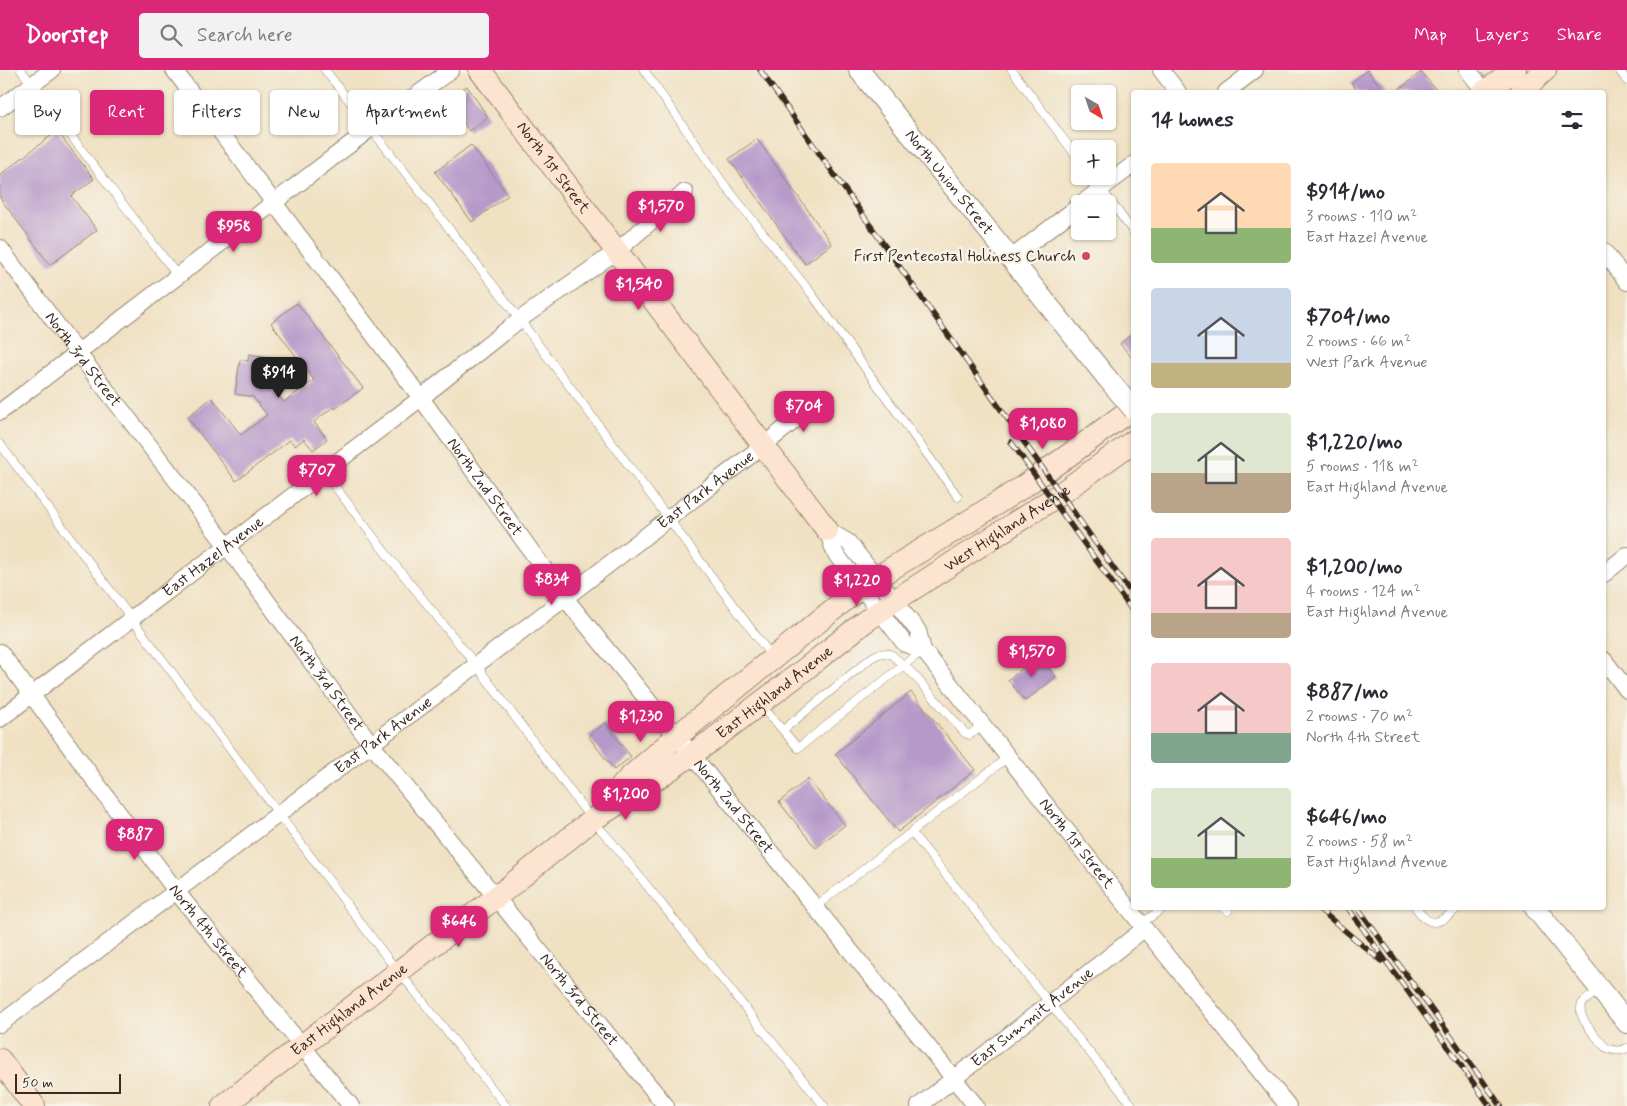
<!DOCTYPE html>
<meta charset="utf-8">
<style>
body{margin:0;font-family:Mynerve,sans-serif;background:#f2f2f3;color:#2b2b33;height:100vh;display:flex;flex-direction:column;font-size:19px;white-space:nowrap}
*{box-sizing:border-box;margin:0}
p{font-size:16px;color:#7c7c81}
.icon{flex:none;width:28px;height:28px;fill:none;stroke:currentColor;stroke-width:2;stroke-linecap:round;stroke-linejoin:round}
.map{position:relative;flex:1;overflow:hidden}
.side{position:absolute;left:1131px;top:20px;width:475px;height:820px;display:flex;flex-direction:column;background:#fff;border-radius:5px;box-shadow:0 1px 4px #0004}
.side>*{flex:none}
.top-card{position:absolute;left:15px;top:20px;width:475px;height:45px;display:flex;gap:10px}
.needle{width:32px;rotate:141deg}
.tools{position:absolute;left:1071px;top:15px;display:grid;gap:10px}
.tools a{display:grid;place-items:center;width:45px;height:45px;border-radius:5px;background:#fff;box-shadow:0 1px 4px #0004;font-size:25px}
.scale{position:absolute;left:15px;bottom:12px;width:106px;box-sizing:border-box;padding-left:5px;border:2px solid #3b2a1e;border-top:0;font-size:14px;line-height:18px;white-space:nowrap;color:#3b2a1e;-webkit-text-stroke:4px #f7f3e8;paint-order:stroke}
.price{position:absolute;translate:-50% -42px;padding:0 11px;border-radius:10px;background:#db2777;color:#fff;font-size:16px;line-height:32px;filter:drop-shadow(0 1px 2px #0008)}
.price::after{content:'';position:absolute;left:50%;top:30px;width:15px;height:11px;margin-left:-8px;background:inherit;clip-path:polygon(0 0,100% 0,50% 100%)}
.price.current{background:#222;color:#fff}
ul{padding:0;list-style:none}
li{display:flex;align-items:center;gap:15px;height:125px;padding:0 20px}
li span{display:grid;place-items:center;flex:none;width:140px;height:100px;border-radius:5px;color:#555}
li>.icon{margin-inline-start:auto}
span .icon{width:60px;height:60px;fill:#fffc;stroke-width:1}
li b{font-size:21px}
h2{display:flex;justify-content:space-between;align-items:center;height:60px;padding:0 20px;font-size:21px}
.tag{padding:0 18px;border-radius:5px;background:#fff;box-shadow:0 1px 4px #0004;font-size:18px;line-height:45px}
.tag.current{background:#db2777;color:#fff}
header{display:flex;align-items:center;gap:30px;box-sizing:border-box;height:70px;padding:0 25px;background:#db2777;color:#fff}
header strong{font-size:24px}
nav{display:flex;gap:28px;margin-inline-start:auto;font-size:18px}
.search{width:350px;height:45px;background:#f2f2f3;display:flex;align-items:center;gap:12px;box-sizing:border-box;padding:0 18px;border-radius:5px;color:#7c7c81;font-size:19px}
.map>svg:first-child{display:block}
.building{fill:#b698c9}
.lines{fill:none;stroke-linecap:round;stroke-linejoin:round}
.service-casing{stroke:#968670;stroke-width:9}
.minor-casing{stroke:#968670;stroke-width:18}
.tertiary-casing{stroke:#968670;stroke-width:22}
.secondary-casing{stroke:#968670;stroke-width:24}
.service{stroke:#fff;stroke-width:8}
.minor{stroke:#fff;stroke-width:16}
.tertiary{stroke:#fff;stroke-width:20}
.secondary{stroke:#fde4d1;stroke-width:22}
.rail-casing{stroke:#3b2a1e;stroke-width:5.5}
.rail{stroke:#f7f3e8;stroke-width:4;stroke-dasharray:11;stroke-linecap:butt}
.tertiary-bridge-casing{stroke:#968670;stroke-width:22;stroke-linecap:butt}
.tertiary-bridge{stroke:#fff;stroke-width:20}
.poi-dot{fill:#d1495b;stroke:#f7f3e8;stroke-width:2}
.labels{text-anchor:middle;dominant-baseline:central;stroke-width:5;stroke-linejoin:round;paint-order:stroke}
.street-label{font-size:16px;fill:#3b2a1e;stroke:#f7f3e8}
.poi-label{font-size:16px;fill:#3b2a1e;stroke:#f7f3e8;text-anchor:end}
</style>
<header>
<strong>Doorstep</strong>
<div class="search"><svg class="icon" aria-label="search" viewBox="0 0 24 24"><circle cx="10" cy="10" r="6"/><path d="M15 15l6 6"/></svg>Search here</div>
<nav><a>Map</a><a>Layers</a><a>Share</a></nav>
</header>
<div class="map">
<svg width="1627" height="1036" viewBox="0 0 1627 1036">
<rect width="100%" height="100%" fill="#f7f3e8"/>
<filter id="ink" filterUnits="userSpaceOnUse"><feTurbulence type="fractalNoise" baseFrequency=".02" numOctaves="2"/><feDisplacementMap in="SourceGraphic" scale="10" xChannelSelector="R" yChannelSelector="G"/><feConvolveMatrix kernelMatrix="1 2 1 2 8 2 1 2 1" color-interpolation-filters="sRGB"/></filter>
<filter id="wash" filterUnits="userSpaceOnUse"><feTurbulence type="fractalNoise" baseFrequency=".0096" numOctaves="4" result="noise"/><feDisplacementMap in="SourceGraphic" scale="20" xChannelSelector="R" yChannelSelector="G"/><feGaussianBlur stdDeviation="1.12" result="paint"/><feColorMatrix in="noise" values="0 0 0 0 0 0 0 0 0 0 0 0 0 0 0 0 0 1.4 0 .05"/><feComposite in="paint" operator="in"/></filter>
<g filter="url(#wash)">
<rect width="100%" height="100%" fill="#f0e1c3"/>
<g id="blocks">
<!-- building -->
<g class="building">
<polygon points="1367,0 1385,22 1359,22 1351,13"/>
<polygon points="1421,2 1438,22 1396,22"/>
<polygon points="467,16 488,47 469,61 447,30"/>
<polygon points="57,61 94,109 71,126 97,160 50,195 0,128 0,105"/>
<polygon points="757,69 832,174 805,194 729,89"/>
<polygon points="471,75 508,125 472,152 435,102"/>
<polygon points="297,233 363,318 335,339 333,337 314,352 327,369 313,380 304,369 295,376 290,370 236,411 187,347 212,328 241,365 267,345 253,327 235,324 240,290 248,291 249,284 271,287 270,294 277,295 273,318 284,332 314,310 271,253"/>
<polygon points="1134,262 1134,290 1120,274"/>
<polygon points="1039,585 1056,607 1025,631 1008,610"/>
<polygon points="911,622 975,700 898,762 835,684"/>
<polygon points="605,653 631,687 614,700 588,666"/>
<polygon points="808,709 845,755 816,778 779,732"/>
</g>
</g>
</g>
<g filter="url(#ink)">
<use href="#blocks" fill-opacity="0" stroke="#968670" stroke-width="1"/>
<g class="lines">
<!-- service casing -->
<g class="service-casing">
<g id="service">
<polyline points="21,0 177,205"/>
<polyline points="325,0 505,230 772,587"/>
<polyline points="644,0 724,114 811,223 958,427"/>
<polyline points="1012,0 1080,91"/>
<polyline points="1619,0 1627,11"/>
<polyline points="1092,106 1134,163"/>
<polyline points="0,374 388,889 413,919 506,1036"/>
<polyline points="324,402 388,486 476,595 592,750 611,771 824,1036"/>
<polyline points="762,636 798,678 923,580"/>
<polyline points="783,660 871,588 878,584 886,583 892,585 913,604 965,663 969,665 982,655"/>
<polyline points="912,763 1133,1036"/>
<polyline points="815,837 1008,687"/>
<polyline points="1223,838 1228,841"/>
<path d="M 1416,838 C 1432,861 1440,852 1458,838"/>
<polyline points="1141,854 1163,838"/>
<path d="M 1600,920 C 1595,924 1585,929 1582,934 C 1575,947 1598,968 1605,977 C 1612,981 1621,982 1627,978"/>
</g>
</g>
<!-- minor casing -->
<g class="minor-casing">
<g id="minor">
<path id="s1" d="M 174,0 L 421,328 L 565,528 L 976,1036"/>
<polyline points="1161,0 1178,22"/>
<polyline points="1468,0 1485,22"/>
<polyline points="1226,22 1255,0"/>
<polyline points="0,38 52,0"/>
<polyline points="1081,134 1134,94"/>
<path id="s2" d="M 0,178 L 77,282 L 227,476 L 371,674 L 666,1036"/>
<polyline points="1604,181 1627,212"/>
<polyline points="1010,189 1080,135"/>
<polyline points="0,342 370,59 451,0"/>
<path id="s3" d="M 827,460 L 848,472 L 918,561 L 923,580 L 1141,854 L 1288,1036"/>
<polyline points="827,460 835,483 905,574 923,580"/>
<polyline points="1604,504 1627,485"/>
<path id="s4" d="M 0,582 L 176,821 L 351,1036"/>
<polyline points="1604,590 1627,620"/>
<path id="s5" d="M 0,649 L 421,328 L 519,250 L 617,181 L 685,122"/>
<path id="s6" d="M 0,954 L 565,528 L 764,375 L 824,327"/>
<path id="s7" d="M 919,1036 L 1144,859"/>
</g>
</g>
<!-- tertiary casing -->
<g class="tertiary-casing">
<g id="tertiary">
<path id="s8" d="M 859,0 L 1107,308"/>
<polyline points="1535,838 1627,953"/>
</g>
</g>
<!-- secondary casing -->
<g class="secondary-casing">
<g id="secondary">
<path id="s9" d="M 480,0 L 827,460"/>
<polyline points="1484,22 1515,0"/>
<polyline points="1521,22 1545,0"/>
<polyline points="609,731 629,708 676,667 861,517 971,450 1024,416 1069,385 1134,337"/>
<polyline points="0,990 34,1036"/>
<path id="s10" d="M 223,1036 L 495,828 L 592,750 L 640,720 L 711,671 L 804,600 L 863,553 L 894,531 L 1060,424 L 1134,371"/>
</g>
</g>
<!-- service -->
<use href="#service" class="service"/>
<!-- minor -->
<use href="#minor" class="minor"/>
<!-- tertiary -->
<use href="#tertiary" class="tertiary"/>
<!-- secondary -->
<use href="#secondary" class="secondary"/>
<!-- rail casing -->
<g class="rail-casing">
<g id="rail">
<polyline points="760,0 1134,527"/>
<polyline points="1011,372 1134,543"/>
<polyline points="1318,838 1381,891"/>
<polyline points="1348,838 1490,1036"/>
<polyline points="1358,838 1501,1036"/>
</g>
</g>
<!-- rail -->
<use href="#rail" class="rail"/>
<!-- tertiary-bridge casing -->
<g class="tertiary-bridge-casing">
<polyline id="tertiary-bridge" points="1107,308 1134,340"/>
</g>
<!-- tertiary-bridge -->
<use href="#tertiary-bridge" class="tertiary-bridge"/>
</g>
</g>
<!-- markers -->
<circle class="poi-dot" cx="1086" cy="186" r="5"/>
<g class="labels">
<!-- street labels -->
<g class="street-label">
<text stroke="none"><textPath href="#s9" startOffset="122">North 1st Street</textPath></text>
<text stroke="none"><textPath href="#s8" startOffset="144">North Union Street</textPath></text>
<text stroke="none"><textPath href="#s2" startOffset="139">North 3rd Street</textPath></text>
<text stroke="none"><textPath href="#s1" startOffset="520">North 2nd Street</textPath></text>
<text stroke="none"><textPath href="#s6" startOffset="885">East Park Avenue</textPath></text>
<text stroke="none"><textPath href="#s10" startOffset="975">West Highland Avenue</textPath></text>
<text stroke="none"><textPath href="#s5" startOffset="268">East Hazel Avenue</textPath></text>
<text stroke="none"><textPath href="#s2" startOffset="544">North 3rd Street</textPath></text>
<text stroke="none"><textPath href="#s10" startOffset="690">East Highland Avenue</textPath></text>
<text stroke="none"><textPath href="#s6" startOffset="480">East Park Avenue</textPath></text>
<text stroke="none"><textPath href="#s1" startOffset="925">North 2nd Street</textPath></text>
<text stroke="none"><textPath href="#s3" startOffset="404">North 1st Street</textPath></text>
<text stroke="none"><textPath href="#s4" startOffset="348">North 4th Street</textPath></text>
<text stroke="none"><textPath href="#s2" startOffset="949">North 3rd Street</textPath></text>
<text stroke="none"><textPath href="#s10" startOffset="159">East Highland Avenue</textPath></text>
<text stroke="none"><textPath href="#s7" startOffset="144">East Summit Avenue</textPath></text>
</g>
<!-- poi labels -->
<g class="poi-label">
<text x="1076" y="186">First Pentecostal Holiness Church</text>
</g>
</g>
</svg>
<div class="tools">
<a><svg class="needle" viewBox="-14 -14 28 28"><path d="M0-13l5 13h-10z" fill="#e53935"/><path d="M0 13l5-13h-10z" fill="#7c7c81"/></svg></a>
<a>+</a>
<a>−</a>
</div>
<div class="scale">50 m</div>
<b class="price" style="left:661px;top:163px">$1,570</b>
<b class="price" style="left:234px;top:183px">$958</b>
<b class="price" style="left:639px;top:241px">$1,540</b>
<b class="price current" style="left:279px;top:329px">$914</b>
<b class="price" style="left:804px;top:363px">$704</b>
<b class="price" style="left:1043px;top:380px">$1,080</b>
<b class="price" style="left:317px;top:427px">$707</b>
<b class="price" style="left:552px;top:536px">$834</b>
<b class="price" style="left:857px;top:537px">$1,220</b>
<b class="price" style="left:1032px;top:608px">$1,570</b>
<b class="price" style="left:641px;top:673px">$1,230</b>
<b class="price" style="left:626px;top:751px">$1,200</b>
<b class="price" style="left:135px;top:791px">$887</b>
<b class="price" style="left:459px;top:878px">$646</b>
<div class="top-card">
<a class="tag">Buy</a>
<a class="tag current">Rent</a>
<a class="tag">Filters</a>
<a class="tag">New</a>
<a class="tag">Apartment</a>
</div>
<section class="side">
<h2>14 homes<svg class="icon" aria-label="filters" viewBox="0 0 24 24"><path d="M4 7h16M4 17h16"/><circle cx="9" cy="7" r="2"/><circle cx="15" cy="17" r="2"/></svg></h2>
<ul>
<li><span style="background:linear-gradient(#ffd9b3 65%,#8fb573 0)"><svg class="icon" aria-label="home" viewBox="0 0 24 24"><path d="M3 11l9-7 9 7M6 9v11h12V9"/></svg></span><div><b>$914/mo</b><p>3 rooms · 110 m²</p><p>East Hazel Avenue</p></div></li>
<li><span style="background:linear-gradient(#c9d6e8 75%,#c2b280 0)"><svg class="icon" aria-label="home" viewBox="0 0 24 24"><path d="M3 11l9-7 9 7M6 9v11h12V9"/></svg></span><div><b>$704/mo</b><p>2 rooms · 66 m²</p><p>West Park Avenue</p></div></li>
<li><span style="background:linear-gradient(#dfe7d0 60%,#b9a48a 0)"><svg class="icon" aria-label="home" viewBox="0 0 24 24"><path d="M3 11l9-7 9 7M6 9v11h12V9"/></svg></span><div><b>$1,220/mo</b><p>5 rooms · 118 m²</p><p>East Highland Avenue</p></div></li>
<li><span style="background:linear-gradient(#f6c9c9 75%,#b9a48a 0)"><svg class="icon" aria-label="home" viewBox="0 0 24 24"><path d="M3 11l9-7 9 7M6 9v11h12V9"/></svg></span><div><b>$1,200/mo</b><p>4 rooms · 124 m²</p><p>East Highland Avenue</p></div></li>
<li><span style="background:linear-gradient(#f6c9c9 70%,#7fa58c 0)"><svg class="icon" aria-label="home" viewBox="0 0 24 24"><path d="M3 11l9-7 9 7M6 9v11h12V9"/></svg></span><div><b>$887/mo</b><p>2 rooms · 70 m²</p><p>North 4th Street</p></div></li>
<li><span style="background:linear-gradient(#dfe7d0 70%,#8fb573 0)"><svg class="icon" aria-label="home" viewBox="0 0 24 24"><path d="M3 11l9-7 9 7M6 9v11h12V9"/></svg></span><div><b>$646/mo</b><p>2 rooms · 58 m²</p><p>East Highland Avenue</p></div></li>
</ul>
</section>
</div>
